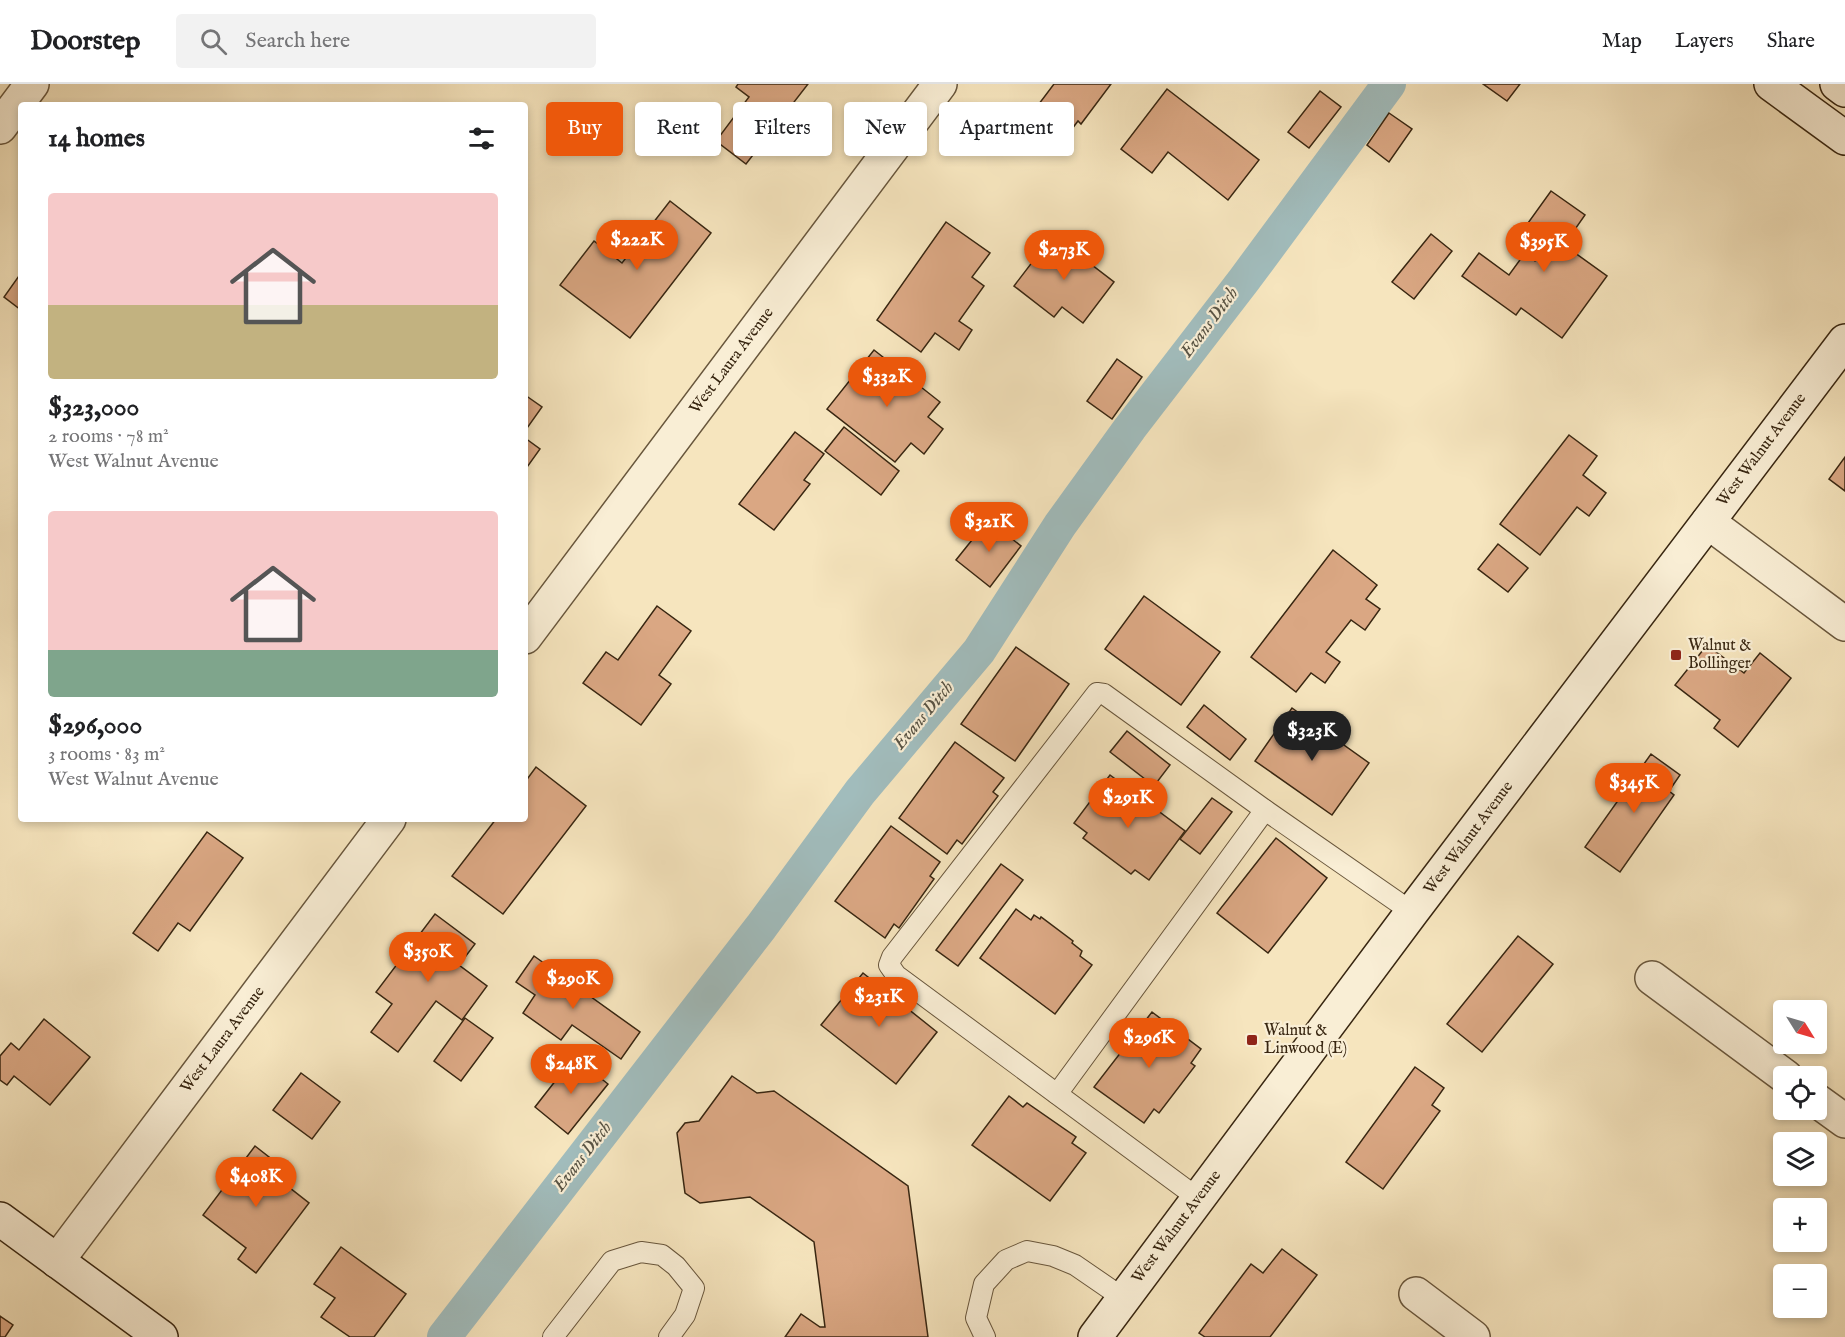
<!DOCTYPE html>
<meta charset="utf-8">
<style>
body{margin:0;font-family:"IM FELL English",serif;background:#f2f2f2;color:#202124;height:100vh;display:flex;flex-direction:column;font-size:22px;white-space:nowrap}
*{box-sizing:border-box;margin:0}
p{font-size:20px;color:#757577}
.icon{flex:none;width:33px;height:33px;fill:none;stroke:currentColor;stroke-width:2;stroke-linecap:round;stroke-linejoin:round}
.map{position:relative;flex:1;overflow:hidden}
.side{position:absolute;left:18px;top:18px;width:510px;height:720px;display:flex;flex-direction:column;background:#fff;border-radius:6px;box-shadow:0 3px 9px #0003}
.side>*{flex:none}
.banner{position:absolute;left:546px;top:18px;width:570px;height:54px;display:flex;gap:12px}
.needle{width:39px;rotate:127deg}
.fabs{position:absolute;left:1773px;top:916px;display:grid;gap:12px}
.fabs a{display:grid;place-items:center;width:54px;height:54px;border-radius:6px;background:#fff;box-shadow:0 3px 9px #0003;font-size:30px}
.price{position:absolute;translate:-50% -51px;padding:0 14px;border-radius:21px;background:#ea580c;color:#fff;font-size:20px;line-height:39px;filter:drop-shadow(0 2px 3px #0008)}
.price::after{content:'';position:absolute;left:50%;top:36px;width:18px;height:14px;margin-left:-9px;background:inherit;clip-path:polygon(0 0,100% 0,50% 100%)}
.price.current{background:#222;color:#fff}
ul{padding:0;list-style:none}
li{display:grid;align-content:center;gap:12px;height:318px;padding:0 30px}
li span{display:grid;place-items:center;height:186px;border-radius:6px;color:#555}
li>.icon{margin-inline-start:auto}
span .icon{width:108px;height:108px;fill:#fffc;stroke-width:1}
li b{font-size:26px}
h2{display:flex;justify-content:space-between;align-items:center;height:72px;padding:0 30px;font-size:26px}
.pill{padding:0 21px;border-radius:6px;background:#fff;box-shadow:0 3px 9px #0003;font-size:21px;line-height:54px}
.pill.current{background:#ea580c;color:#fff}
header{display:flex;align-items:center;gap:36px;box-sizing:border-box;height:84px;padding:0 30px;background:#fff;border-bottom:2px solid #e0e0e0}
header strong{font-size:28px}
nav{display:flex;gap:33px;margin-inline-start:auto;font-size:21px}
.search{width:420px;height:54px;background:#f2f2f2;display:flex;align-items:center;gap:15px;box-sizing:border-box;padding:0 21px;border-radius:6px;color:#757577;font-size:22px}
.map>svg:first-child{display:block}
.lines{fill:none;stroke-linecap:round;stroke-linejoin:round}
.canal{stroke:#a1bcbc;stroke-width:34}
.building{fill:#daa783;stroke:#382611;stroke-width:1.5}
.lane-casing{stroke:#68563c;stroke-width:22}
.street-casing{stroke:#68563c;stroke-width:36}
.secondary-casing{stroke:#382611;stroke-width:36}
.lane{stroke:#f9eed5;stroke-width:20}
.street{stroke:#f9eed5;stroke-width:33}
.secondary{stroke:#f9eed5;stroke-width:33}
.poi-dot{fill:#8f2418;stroke:#f9eed5;stroke-width:2}
.labels{text-anchor:middle;dominant-baseline:central;stroke-width:4.5;stroke-linejoin:round;paint-order:stroke}
.street-label{font-size:16px;fill:#382611;stroke:#f9eed5}
.poi-label{font-size:16px;fill:#382611;stroke:#f9eed5;text-anchor:start}
.water-label{font-size:18px;font-style:italic;fill:#585344;stroke:#f9eed5}
</style>
<header>
<strong>Doorstep</strong>
<div class="search"><svg class="icon" aria-label="search" viewBox="0 0 24 24"><circle cx="10" cy="10" r="6"/><path d="M15 15l6 6"/></svg>Search here</div>
<nav><a>Map</a><a>Layers</a><a>Share</a></nav>
</header>
<div class="map">
<svg width="1845" height="1253" viewBox="0 0 1845 1253">
<rect width="100%" height="100%" fill="#f6e5be"/>
<filter id="stains"><feTurbulence type="fractalNoise" baseFrequency=".00333" numOctaves="4"/><feColorMatrix values="0 0 0 0 .2 0 0 0 0 .09 0 0 0 0 .02 0 0 0 .5 -.17"/></filter>
<radialGradient id="worn" r=".72"><stop offset=".6" stop-color="#630" stop-opacity="0"/><stop offset="1" stop-color="#630" stop-opacity=".3"/></radialGradient>
<g class="lines">
<!-- canal -->
<polyline class="canal" points="444,1253 761,843 860,708 979,567 1060,441 1130,344 1244,196 1389,0"/>
</g>
<!-- building -->
<g class="building">
<polygon points="738,0 808,0 746,80 716,57 749,13 736,3"/>
<polygon points="1054,0 1111,0 1081,40 1078,37 1056,66 1023,41"/>
<polygon points="1483,0 1520,0 1507,17"/>
<polygon points="1167,5 1259,76 1228,116 1168,68 1152,89 1121,65"/>
<polygon points="1320,7 1341,23 1309,64 1288,48"/>
<polygon points="1389,29 1412,45 1389,78 1367,61"/>
<polygon points="1551,107 1585,131 1564,161 1607,192 1562,254 1521,224 1516,231 1462,192 1479,169 1509,191 1525,169 1535,177 1551,154 1528,139"/>
<polygon points="670,117 711,149 630,254 560,201 594,157 622,179"/>
<polygon points="946,138 990,169 972,193 984,202 959,237 972,246 959,266 935,249 921,268 877,236"/>
<polygon points="1431,150 1452,167 1414,215 1392,198"/>
<polygon points="1053,151 1114,198 1083,239 1062,223 1054,233 1014,202"/>
<polygon points="21,189 21,226 4,213"/>
<polygon points="874,266 940,318 928,333 943,345 924,370 911,359 895,378 827,325"/>
<polygon points="1117,275 1142,293 1112,335 1087,317"/>
<polygon points="525,311 542,323 525,347"/>
<polygon points="844,343 899,387 881,411 825,367"/>
<polygon points="795,348 824,370 804,396 810,400 774,446 739,420"/>
<polygon points="1569,351 1597,372 1583,391 1606,409 1589,432 1577,423 1540,471 1500,440"/>
<polygon points="525,354 540,365 525,386"/>
<polygon points="1845,373 1845,407 1829,395"/>
<polygon points="988,436 1021,462 990,503 956,476"/>
<polygon points="1498,460 1528,484 1508,508 1478,485"/>
<polygon points="1333,466 1377,501 1366,515 1380,525 1365,546 1351,536 1326,568 1340,578 1325,599 1311,589 1296,608 1251,573"/>
<polygon points="1144,512 1220,568 1181,621 1105,565"/>
<polygon points="657,522 691,547 659,591 671,600 641,641 583,599 606,568 618,576"/>
<polygon points="1707,561 1744,589 1760,569 1791,594 1738,663 1714,644 1720,636 1675,601"/>
<polygon points="1016,563 1069,600 1015,677 961,640"/>
<polygon points="1204,621 1246,655 1230,676 1187,643"/>
<polygon points="1292,624 1369,679 1332,731 1255,677"/>
<polygon points="1127,647 1170,681 1154,702 1110,668"/>
<polygon points="955,658 1004,694 993,708 998,712 962,760 957,756 947,770 899,734"/>
<polygon points="1651,670 1680,691 1669,707 1674,711 1620,788 1585,763"/>
<polygon points="536,683 586,722 503,830 452,792 496,735 525,735 525,698"/>
<polygon points="1110,691 1185,747 1149,796 1135,786 1131,790 1083,754 1087,749 1074,739"/>
<polygon points="1212,714 1232,728 1200,770 1180,755"/>
<polygon points="891,742 940,778 930,792 934,795 899,844 894,840 885,854 835,817"/>
<polygon points="207,748 243,774 190,847 178,839 158,867 133,849"/>
<polygon points="1276,754 1327,794 1268,869 1217,829"/>
<polygon points="1001,780 1023,796 958,882 936,866"/>
<polygon points="1016,825 1031,836 1034,831 1040,835 1041,833 1073,857 1072,859 1082,867 1080,872 1092,881 1055,930 980,874"/>
<polygon points="435,830 475,860 459,881 487,902 462,936 436,917 398,968 371,948 392,920 376,908"/>
<polygon points="1518,852 1553,880 1482,968 1447,940"/>
<polygon points="534,872 640,948 621,975 572,941 561,956 523,929 535,911 516,898"/>
<polygon points="863,889 937,948 896,1000 821,941"/>
<polygon points="1152,928 1201,965 1191,979 1195,982 1159,1029 1154,1025 1144,1039 1094,1003"/>
<polygon points="465,934 493,954 461,997 434,977"/>
<polygon points="44,935 90,973 50,1021 14,992 7,1001 0,996 0,972 11,959 19,966"/>
<polygon points="574,973 608,1000 568,1050 535,1023"/>
<polygon points="1415,983 1444,1004 1432,1021 1440,1027 1383,1105 1346,1078"/>
<polygon points="301,989 340,1018 312,1055 273,1026"/>
<polygon points="732,992 757,1009 774,1007 908,1102 928,1253 785,1253 801,1230 820,1243 825,1243 814,1158 750,1113 700,1119 685,1109 677,1049 685,1039 699,1037"/>
<polygon points="1009,1012 1023,1023 1027,1019 1076,1053 1072,1059 1086,1069 1050,1117 972,1061"/>
<polygon points="255,1062 283,1084 276,1093 309,1119 256,1189 238,1175 246,1164 203,1131"/>
<polygon points="341,1163 406,1210 374,1253 350,1253 321,1233 335,1214 314,1200"/>
<polygon points="1282,1165 1317,1191 1270,1253 1205,1253 1199,1249 1251,1180 1263,1189"/>
<polygon points="0,1232 13,1241 5,1253 0,1253"/>
</g>
<g class="lines">
<!-- lane casing -->
<g class="lane-casing">
<g id="lane">
<polyline points="1057,1010 1265,726"/>
<polyline points="1199,1115 896,891 889,881 892,873 1097,609 1104,610 1265,726 1412,828"/>
<polyline points="553,1253 612,1177 641,1168 662,1171 676,1182 694,1204 685,1231 669,1253"/>
<polyline points="985,1253 976,1234 984,1200 1006,1176 1027,1167 1053,1172 1075,1181 1123,1214"/>
</g>
</g>
<!-- street casing -->
<g class="street-casing">
<g id="street">
<polyline points="0,43 32,0"/>
<polyline points="1708,438 1845,540"/>
<polyline points="525,553 940,0"/>
<polyline points="1652,894 1786,993"/>
<polyline points="1816,1016 1845,1037"/>
<polyline points="57,1177 389,735"/>
<polyline points="1416,1210 1473,1253"/>
</g>
</g>
<!-- secondary casing -->
<g class="secondary-casing">
<g id="secondary">
<polyline points="1771,0 1845,54"/>
<polyline points="1837,0 1845,6"/>
<polyline points="0,1135 161,1253"/>
<polyline points="1095,1253 1412,828 1845,257"/>
</g>
</g>
<!-- lane -->
<use href="#lane" class="lane"/>
<!-- street -->
<use href="#street" class="street"/>
<!-- secondary -->
<use href="#secondary" class="secondary"/>
</g>
<!-- markers -->
<g class="poi-dot">
<rect x="1670" y="565" width="12" height="12" rx="3"/>
<rect x="1246" y="950" width="12" height="12" rx="3"/>
</g>
<g class="labels">
<!-- street labels -->
<g class="street-label">
<text transform="translate(732 277) rotate(-53)">West Laura Avenue</text>
<text transform="translate(1762 366) rotate(-53)">West Walnut Avenue</text>
<text transform="translate(1469 754) rotate(-53)">West Walnut Avenue</text>
<text transform="translate(223 956) rotate(-53)">West Laura Avenue</text>
<text transform="translate(1177 1143) rotate(-53)">West Walnut Avenue</text>
</g>
<!-- poi labels -->
<g class="poi-label">
<text x="1688" y="562">Walnut &amp;<tspan x="1688" dy="18">Bollinger</tspan></text>
<text x="1264" y="947">Walnut &amp;<tspan x="1264" dy="18">Linwood (E)</tspan></text>
</g>
<!-- water labels -->
<g class="water-label">
<text transform="translate(1210 239) rotate(-53)">Evans Ditch</text>
<text transform="translate(924 632) rotate(-50)">Evans Ditch</text>
<text transform="translate(583 1073) rotate(-52)">Evans Ditch</text>
</g>
</g>
<rect width="100%" height="100%" filter="url(#stains)"/>
<rect width="100%" height="100%" fill="url(#worn)"/>
</svg>
<div class="fabs">
<a><svg class="needle" viewBox="-14 -14 28 28"><path d="M0-13l5 13h-10z" fill="#e53935"/><path d="M0 13l5-13h-10z" fill="#757577"/></svg></a>
<a><svg class="icon" aria-label="locate" viewBox="0 0 24 24"><circle cx="12" cy="12" r="6"/><path d="M12 2v4M12 18v4M2 12h4M18 12h4"/></svg></a>
<a><svg class="icon" aria-label="layers" viewBox="0 0 24 24"><path d="M12 4l9 5-9 5-9-5zM3 14l9 5 9-5"/></svg></a>
<a>+</a>
<a>−</a>
</div>
<b class="price" style="left:637px;top:187px">$222K</b>
<b class="price" style="left:1544px;top:189px">$395K</b>
<b class="price" style="left:1064px;top:197px">$273K</b>
<b class="price" style="left:887px;top:324px">$332K</b>
<b class="price" style="left:989px;top:469px">$321K</b>
<b class="price current" style="left:1312px;top:678px">$323K</b>
<b class="price" style="left:1634px;top:730px">$345K</b>
<b class="price" style="left:1128px;top:745px">$291K</b>
<b class="price" style="left:428px;top:899px">$350K</b>
<b class="price" style="left:573px;top:926px">$290K</b>
<b class="price" style="left:879px;top:944px">$231K</b>
<b class="price" style="left:1149px;top:985px">$296K</b>
<b class="price" style="left:571px;top:1011px">$248K</b>
<b class="price" style="left:256px;top:1124px">$408K</b>
<div class="banner">
<a class="pill current">Buy</a>
<a class="pill">Rent</a>
<a class="pill">Filters</a>
<a class="pill">New</a>
<a class="pill">Apartment</a>
</div>
<section class="side">
<h2>14 homes<svg class="icon" aria-label="filters" viewBox="0 0 24 24"><path d="M4 7h16M4 17h16"/><circle cx="9" cy="7" r="2"/><circle cx="15" cy="17" r="2"/></svg></h2>
<ul>
<li><span style="background:linear-gradient(#f6c9c9 60%,#c2b280 0)"><svg class="icon" aria-label="home" viewBox="0 0 24 24"><path d="M3 11l9-7 9 7M6 9v11h12V9"/></svg></span><div><b>$323,000</b><p>2 rooms · 78 m²</p><p>West Walnut Avenue</p></div></li>
<li><span style="background:linear-gradient(#f6c9c9 75%,#7fa58c 0)"><svg class="icon" aria-label="home" viewBox="0 0 24 24"><path d="M3 11l9-7 9 7M6 9v11h12V9"/></svg></span><div><b>$296,000</b><p>3 rooms · 83 m²</p><p>West Walnut Avenue</p></div></li>
</ul>
</section>
</div>
